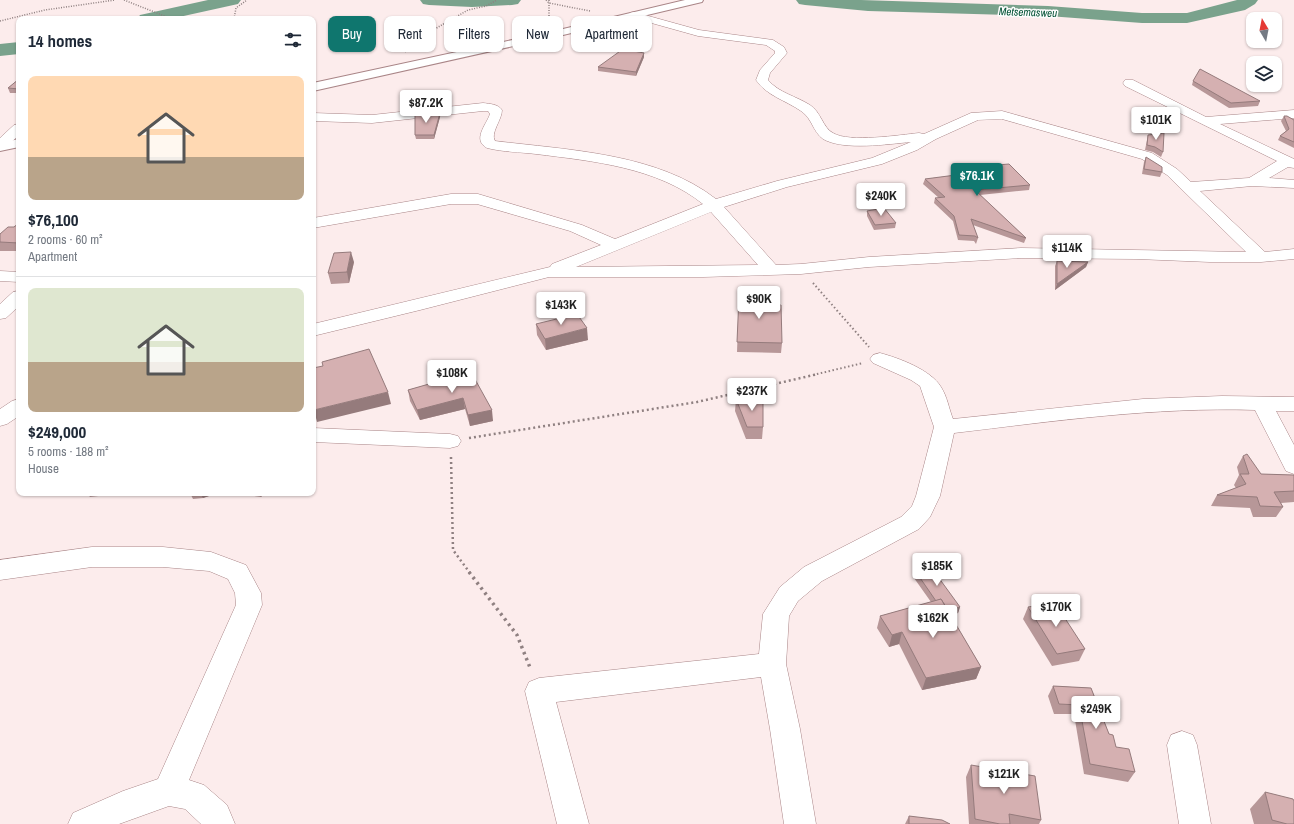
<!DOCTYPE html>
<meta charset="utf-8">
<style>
body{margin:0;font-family:"Archivo Narrow",sans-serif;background:#f2f2f3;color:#1f2937;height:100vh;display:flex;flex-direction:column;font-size:15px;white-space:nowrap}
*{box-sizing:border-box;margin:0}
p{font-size:13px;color:#747a83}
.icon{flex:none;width:22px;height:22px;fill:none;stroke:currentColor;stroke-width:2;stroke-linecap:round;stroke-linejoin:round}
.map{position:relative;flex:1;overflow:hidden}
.sheet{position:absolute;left:16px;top:16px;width:300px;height:480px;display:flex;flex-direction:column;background:#fff;border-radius:8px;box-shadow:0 1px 3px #0004}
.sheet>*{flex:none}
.hud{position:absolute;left:328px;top:16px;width:380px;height:36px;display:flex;gap:8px}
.needle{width:26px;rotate:350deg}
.controls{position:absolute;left:1246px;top:12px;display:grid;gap:8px}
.controls a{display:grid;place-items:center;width:36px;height:36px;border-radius:8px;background:#fff;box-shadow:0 1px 3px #0004;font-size:20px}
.price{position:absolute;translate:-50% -34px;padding:0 9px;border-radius:4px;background:#fff;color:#222;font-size:13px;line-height:26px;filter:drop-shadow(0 1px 2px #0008)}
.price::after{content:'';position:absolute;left:50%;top:24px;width:12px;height:9px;margin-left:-6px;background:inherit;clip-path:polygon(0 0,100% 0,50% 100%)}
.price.current{background:#0f766e;color:#fff}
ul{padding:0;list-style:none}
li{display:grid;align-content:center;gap:8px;height:212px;padding:0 12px}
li+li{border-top:1px solid #e0e1e3}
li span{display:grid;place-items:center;height:124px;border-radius:8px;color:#555}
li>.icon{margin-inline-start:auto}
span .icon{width:72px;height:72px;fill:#fffc;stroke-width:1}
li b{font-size:17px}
h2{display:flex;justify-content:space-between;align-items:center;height:48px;padding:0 12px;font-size:17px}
.chip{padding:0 14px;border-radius:8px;background:#fff;box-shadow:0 1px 3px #0004;font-size:14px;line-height:36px}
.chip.current{background:#0f766e;color:#fff}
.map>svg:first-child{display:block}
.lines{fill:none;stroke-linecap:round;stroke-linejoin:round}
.river{fill:#7aa28c;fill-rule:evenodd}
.street-casing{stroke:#a98587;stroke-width:1}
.secondary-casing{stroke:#a98587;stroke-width:2}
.path-far3{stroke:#8f8081;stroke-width:1.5;stroke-dasharray:1 1.5;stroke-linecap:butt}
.path-far2{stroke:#8f8081;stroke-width:2;stroke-dasharray:1.5 2.5;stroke-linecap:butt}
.path-far1{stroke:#8f8081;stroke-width:2.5;stroke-dasharray:2 3;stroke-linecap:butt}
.path{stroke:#8f8081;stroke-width:3.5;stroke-dasharray:2.5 4;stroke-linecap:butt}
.street{fill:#fff;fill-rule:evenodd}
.secondary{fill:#fff;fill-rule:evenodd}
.wall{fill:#b79798}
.shaded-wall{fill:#957b7c}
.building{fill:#d5b0b1;stroke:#957b7c}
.labels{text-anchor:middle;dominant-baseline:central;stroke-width:3;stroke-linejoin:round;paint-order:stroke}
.far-water-label{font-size:11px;font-style:italic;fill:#035235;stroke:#fdfdfd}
</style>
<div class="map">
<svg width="1294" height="824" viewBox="0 0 1294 824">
<rect width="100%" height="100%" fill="#fcecec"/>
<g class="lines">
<!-- river -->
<g class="river">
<polygon points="208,0 241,0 238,4 170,19 137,19 140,15"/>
<polygon points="420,0 521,0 518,4 512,5 472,7 429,5 423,4"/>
<polygon points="796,0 861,0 1048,6 1142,13 1187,13 1237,0 1258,0 1255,4 1245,10 1187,23 1142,23 1048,16 868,11 805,5 799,4"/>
<polygon points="19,42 19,54 0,56 0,44"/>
</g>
<!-- street casing -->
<g class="street-casing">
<g id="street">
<path d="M 634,12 L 699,30 L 773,40 L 784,47 L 787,53 L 770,73 L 768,80 C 779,93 796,96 810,105 C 821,112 823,128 833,133 C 849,143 900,135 919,133 L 924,134 L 971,113 L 1002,111 L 1152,153 L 1177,169 L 1191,182 L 1249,178 L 1277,161 L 1125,86 L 1123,83 L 1125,80 L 1133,80 L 1206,117 L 1294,110 L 1294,118 L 1220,124 L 1294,159 L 1294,168 L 1288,167 L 1269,178 L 1294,180 L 1294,188 L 1252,186 L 1200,191 L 1265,252 L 1294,249 L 1294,259 L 1261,262 L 1210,262 L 1137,259 L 1021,258 L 869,267 L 801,274 L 703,277 L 549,277 L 420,310 L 313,336 L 313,324 L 550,267 L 552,264 L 601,245 L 570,231 L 477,204 L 451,204 L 313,228 L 313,218 L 451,194 L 478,194 L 582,225 L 615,239 L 703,204 C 657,167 592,161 536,154 C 520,152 503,152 487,148 C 472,140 486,125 490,114 L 488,111 L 483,111 L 372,123 L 313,121 L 313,113 L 372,115 L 483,103 C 490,104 498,104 502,110 C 502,120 490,133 495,141 C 568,150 657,153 716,199 L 777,181 L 872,158 L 911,142 C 888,144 844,151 823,139 C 813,132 812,118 801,111 C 785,100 767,96 756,80 L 760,70 L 775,53 L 775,51 L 766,45 L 698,36 L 630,17 L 629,15 L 630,13 ZM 1002,119 L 1142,159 L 1167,175 L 1246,252 L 1021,248 L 869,257 L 801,264 L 776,265 L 724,207 L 787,187 L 882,164 L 917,150 L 936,139 L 978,120 ZM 711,212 L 758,265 L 576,267 Z"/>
<polygon points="19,124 19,135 5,148 0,149 0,138 14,125"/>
<polygon points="0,271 19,272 19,282 0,281"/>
<polygon points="19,291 19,306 6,318 0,319 0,304 13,292"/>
<path d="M 880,353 C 899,358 931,370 941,387 C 947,396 949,409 953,419 L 1143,399 L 1222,396 L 1294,397 L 1294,411 L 1276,411 L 1294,445 L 1294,474 L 1286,471 L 1255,410 C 1154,407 1054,421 954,433 L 940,496 L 930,517 L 919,529 L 822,581 L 798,601 L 789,616 L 786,664 L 800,729 L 816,824 L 784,824 L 770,729 L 761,677 L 556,702 L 589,824 L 557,824 L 525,691 L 529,682 L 539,678 L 759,654 L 763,614 L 780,587 L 804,567 L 901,517 L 912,506 L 916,496 L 934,427 L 920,386 L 911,380 L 873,363 L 870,359 L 873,355 Z"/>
<polygon points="19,399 19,416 7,424 0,426 0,409 12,401"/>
<polygon points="313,428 450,434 458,436 461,441 458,446 450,448 313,442"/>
<polygon points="92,547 163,547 211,552 246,565 261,593 262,605 189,780 204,785 227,805 235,824 201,824 185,809 169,806 119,824 68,824 73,813 123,791 158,779 236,605 235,593 228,579 209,571 163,567 92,567 0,580 0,560"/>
<polygon points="1182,731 1193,735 1197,745 1211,824 1179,824 1167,745 1171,735"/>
</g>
</g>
<!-- secondary casing -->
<g class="secondary-casing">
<g id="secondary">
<polygon points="685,0 703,0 702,2 563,35 313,91 313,83 563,29"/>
<polygon points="19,139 19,147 0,151 0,143"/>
</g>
</g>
<!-- path-far3 -->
<g class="path-far3">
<polyline points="124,0 172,19"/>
<polyline points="546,0 549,3 590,11"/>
<polyline points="549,0 549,21"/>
<polyline points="234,19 236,8 247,0"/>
<polyline points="0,21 45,10 115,0"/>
<polyline points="405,52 419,38 468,10 486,6 497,0"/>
</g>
<!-- path-far2 -->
<g class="path-far2">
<polyline points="813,283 869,347"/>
<polyline points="813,375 863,363"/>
</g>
<!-- path-far1 -->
<g class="path-far1">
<polyline points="469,438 697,402 818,374"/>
<polyline points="451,457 453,550 470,573"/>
</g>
<!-- path -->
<polyline class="path" points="469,572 517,635 531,670"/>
<!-- street -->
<use href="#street" class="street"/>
<!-- secondary -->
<use href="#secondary" class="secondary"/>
</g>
<!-- wall -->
<g class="wall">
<polygon points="644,53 644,57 636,76 598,71 598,67"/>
<polygon points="19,79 19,93 10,93 8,88"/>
<polygon points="1193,81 1260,101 1258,106 1229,108 1192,85"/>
<polygon points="440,113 440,117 434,139 416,139 415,135"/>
<polygon points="1284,116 1294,120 1294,148 1278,140 1280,136 1286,131 1281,121"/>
<polygon points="1148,135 1163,152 1161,157 1153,152 1145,150"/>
<polygon points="1146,157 1162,172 1160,177 1142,174 1144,162"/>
<polygon points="974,167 1030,185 1029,190 980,195 1026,238 1024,243 973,225 978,238 976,244 974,241 958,240 953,221 934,203 935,198 939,198 923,184 925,179 973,173"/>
<polygon points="867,211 896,223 895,228 874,230 867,216"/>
<polygon points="19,223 19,251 0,251 0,234 14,227"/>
<polygon points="1057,261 1088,262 1086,267 1055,290 1055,266"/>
<polygon points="354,262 349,283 331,284 328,273"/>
<polygon points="739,296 777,305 782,343 781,353 737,352"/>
<polygon points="536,324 588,340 546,350 537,335"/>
<polygon points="471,372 493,421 470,426 465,409 420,420 410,401 408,390"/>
<polygon points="736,399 763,427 762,439 746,439 735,411"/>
<polygon points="1243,456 1261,474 1294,475 1294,502 1281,503 1283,507 1276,517 1253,517 1250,508 1211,506 1217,495 1236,488 1234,485 1239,475 1237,467"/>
<polygon points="87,493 108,493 107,495 90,497"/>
<polygon points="190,493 214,493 215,494 203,498 193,499"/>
<polygon points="242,493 264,493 261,497 242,494"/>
<polygon points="916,572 960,607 958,613 950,615 981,667 976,679 922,690 899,644 889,647 877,628 880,616 931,602 914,578"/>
<polygon points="1028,607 1085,649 1079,661 1052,666 1023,619"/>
<polygon points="1053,686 1091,688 1109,734 1116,747 1135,772 1128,782 1084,774 1074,714 1054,714 1048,696"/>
<polygon points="971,765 1041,820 1039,824 969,824 966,777"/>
<polygon points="1265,792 1294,824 1254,824 1250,809"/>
<polygon points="909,816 950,824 905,824"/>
</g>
<!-- shaded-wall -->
<g class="shaded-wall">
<polygon points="644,53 644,57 636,76 636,72"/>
<polygon points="440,113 440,117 434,139 434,135"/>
<polygon points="351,252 354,262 349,283 347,272"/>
<polygon points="1088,262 1086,267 1055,290 1057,284"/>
<polygon points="587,328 588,340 546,350 545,339"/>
<polygon points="388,392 391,404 317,422 314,410"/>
<polygon points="463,398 465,409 420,420 417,410"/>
<polygon points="492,410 493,421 470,426 468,415"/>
<polygon points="200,493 214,493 215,494 203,498"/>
<polygon points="259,493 264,493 261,497"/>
<polygon points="960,607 958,613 942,618 944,611"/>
<polygon points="902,632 899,644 889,647 892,635"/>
<polygon points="981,667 976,679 922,690 926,678"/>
</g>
<!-- building -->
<g class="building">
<polygon points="623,49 644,53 636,72 598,67"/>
<polygon points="1200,69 1260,101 1231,103 1193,81"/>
<polygon points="19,79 19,89 8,88"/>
<polygon points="440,113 434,135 415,135 415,115"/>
<polygon points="1284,116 1287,116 1294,120 1294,142 1280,136 1289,129"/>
<polygon points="1164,133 1163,152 1155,147 1147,145 1148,135"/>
<polygon points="1146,157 1162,167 1162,172 1144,169"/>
<polygon points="1009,164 1030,185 975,190 1026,238 971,219 978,238 975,236 959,235 954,216 935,198 945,197 925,179 979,172 974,167"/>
<polygon points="884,208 896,223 875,225 867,211"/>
<polygon points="19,223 19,243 0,242 0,234 8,227 14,227"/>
<polygon points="351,252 347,272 328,273 334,253"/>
<polygon points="1057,261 1088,262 1057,284"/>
<polygon points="739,296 776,298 777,305 781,305 782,343 737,342"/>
<polygon points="577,314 587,328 545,339 536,324"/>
<polygon points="369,349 388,392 314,410 313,407 313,368 323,366 322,362"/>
<polygon points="471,372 492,410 468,415 463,398 417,410 408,390"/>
<polygon points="736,399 763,399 763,427 747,427"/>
<polygon points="1247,454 1261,474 1293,475 1294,475 1294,491 1274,492 1283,507 1260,506 1257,497 1217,495 1246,484 1240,474 1249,474 1243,456"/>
<polygon points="928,563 960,607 948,610 941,599 936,601 916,572"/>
<polygon points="941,599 981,667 926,678 902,632 892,635 880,616"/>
<polygon points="1055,603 1085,649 1057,654 1028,607"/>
<polygon points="1053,686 1091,688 1109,734 1113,735 1116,747 1129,749 1135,772 1090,764 1079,705 1059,704"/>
<polygon points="971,765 1035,776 1041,820 1009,814 1010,824 1000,824 975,819"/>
<polygon points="1265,792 1293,799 1294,801 1294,824 1287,824 1272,820"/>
<polygon points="909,816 942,820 950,824 909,824"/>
</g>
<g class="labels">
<!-- far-water labels -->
<g class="far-water-label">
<text transform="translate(1028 12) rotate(2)">Metsemasweu</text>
</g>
</g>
</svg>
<div class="controls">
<a><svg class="needle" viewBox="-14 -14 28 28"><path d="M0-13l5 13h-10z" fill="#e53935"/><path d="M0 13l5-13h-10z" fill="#747a83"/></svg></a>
<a><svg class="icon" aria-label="layers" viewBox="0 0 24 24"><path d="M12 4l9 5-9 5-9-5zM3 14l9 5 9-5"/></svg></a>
</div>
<b class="price" style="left:426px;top:124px">$87.2K</b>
<b class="price" style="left:1156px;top:141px">$101K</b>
<b class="price current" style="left:977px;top:197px">$76.1K</b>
<b class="price" style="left:881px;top:217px">$240K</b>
<b class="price" style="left:1067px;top:269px">$114K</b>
<b class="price" style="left:759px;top:320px">$90K</b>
<b class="price" style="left:561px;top:326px">$143K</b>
<b class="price" style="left:452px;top:394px">$108K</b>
<b class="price" style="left:752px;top:412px">$237K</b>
<b class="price" style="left:937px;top:587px">$185K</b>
<b class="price" style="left:1056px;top:628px">$170K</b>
<b class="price" style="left:933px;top:639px">$162K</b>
<b class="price" style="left:1096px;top:730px">$249K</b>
<b class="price" style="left:1004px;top:795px">$121K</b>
<div class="hud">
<a class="chip current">Buy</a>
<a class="chip">Rent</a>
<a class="chip">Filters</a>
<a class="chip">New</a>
<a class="chip">Apartment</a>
</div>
<section class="sheet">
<h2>14 homes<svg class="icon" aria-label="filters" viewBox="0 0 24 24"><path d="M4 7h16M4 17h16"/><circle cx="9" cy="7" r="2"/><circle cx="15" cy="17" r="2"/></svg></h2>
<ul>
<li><span style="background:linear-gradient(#ffd9b3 65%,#b9a48a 0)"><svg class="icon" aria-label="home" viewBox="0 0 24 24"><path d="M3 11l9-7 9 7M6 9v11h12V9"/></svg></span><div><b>$76,100</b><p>2 rooms · 60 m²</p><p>Apartment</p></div></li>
<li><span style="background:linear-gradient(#dfe7d0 60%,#b9a48a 0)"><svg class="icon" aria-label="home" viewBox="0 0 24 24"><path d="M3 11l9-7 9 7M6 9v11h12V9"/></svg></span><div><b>$249,000</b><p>5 rooms · 188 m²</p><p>House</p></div></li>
</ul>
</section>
</div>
